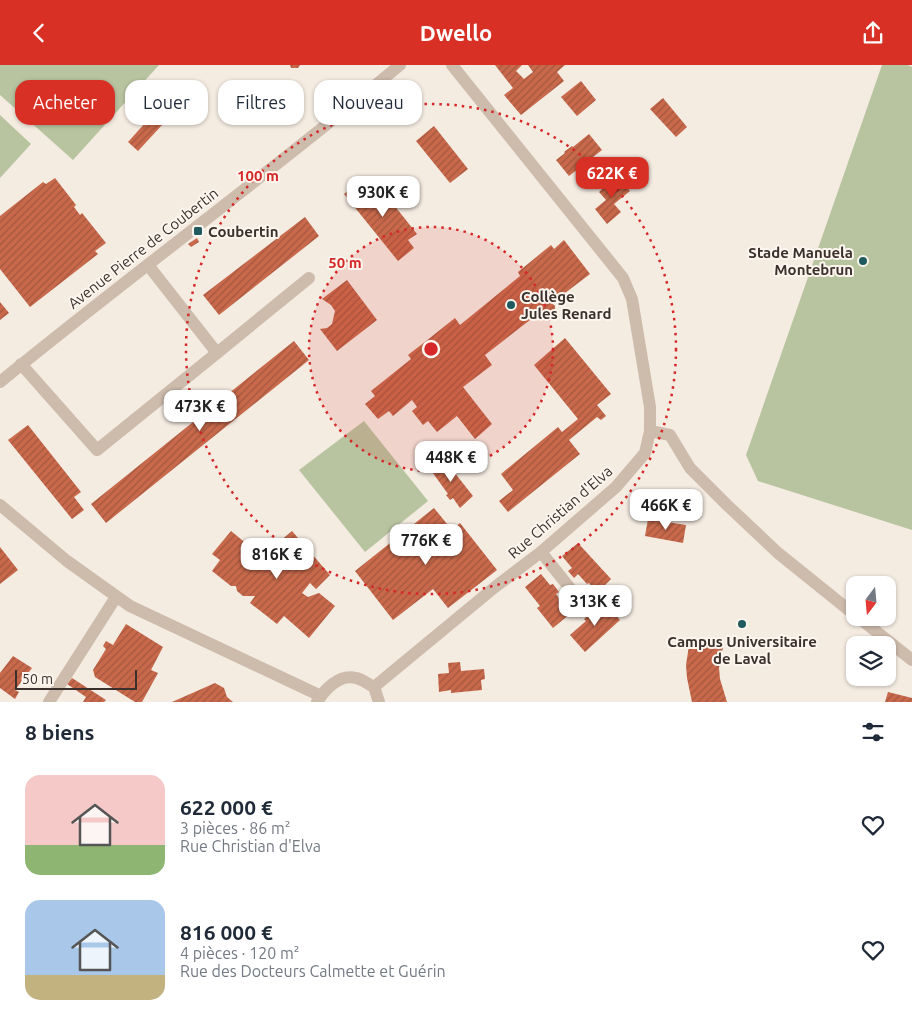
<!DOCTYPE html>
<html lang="fr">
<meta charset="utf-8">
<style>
body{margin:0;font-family:Ubuntu,sans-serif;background:#f2f2f3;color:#1f2937;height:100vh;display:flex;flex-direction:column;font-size:19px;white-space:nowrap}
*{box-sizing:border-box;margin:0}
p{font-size:16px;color:#747a83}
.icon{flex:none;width:28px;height:28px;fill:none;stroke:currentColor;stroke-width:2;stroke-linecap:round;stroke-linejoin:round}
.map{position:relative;height:637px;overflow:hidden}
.details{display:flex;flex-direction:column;background:#fff;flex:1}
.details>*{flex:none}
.guide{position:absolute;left:15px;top:15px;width:500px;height:45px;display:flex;gap:10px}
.needle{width:32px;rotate:196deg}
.fabs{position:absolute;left:846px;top:511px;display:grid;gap:10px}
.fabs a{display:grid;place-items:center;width:50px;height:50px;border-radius:10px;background:#fff;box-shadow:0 1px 4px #0004;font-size:25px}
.scale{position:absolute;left:15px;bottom:12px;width:122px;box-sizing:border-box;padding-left:5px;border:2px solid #3b302b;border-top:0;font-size:14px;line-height:18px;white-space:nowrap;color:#3b302b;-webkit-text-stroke:4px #fbf5ee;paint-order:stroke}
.price{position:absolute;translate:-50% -42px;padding:0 11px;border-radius:10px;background:#fff;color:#222;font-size:16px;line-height:32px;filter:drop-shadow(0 1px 2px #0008)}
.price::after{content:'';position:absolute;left:50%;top:30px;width:15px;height:11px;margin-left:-8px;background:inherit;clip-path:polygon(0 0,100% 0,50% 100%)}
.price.active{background:#d93025;color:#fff}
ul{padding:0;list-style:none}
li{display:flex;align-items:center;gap:15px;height:125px;padding:0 25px}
li span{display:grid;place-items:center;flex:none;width:140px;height:100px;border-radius:15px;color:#555}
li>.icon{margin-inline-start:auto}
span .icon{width:60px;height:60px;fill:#fffc;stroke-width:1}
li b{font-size:21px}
h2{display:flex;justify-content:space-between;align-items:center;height:60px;padding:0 25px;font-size:21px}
.pill{padding:0 18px;border-radius:15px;background:#fff;box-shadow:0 1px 4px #0004;font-size:18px;line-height:45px}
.pill.active{background:#d93025;color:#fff}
header{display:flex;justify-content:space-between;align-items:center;height:65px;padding:0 25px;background:#d93025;color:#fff;font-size:22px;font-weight:600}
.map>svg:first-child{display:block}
.park{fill:#b8c4a0}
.building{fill:url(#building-hatch)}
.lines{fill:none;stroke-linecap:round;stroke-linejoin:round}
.minor{stroke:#cdbbac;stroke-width:12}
.ring{fill:none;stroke:#d62828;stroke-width:2.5;stroke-dasharray:2.5 5}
.poi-dot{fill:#1f5a5e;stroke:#fbf5ee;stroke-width:2}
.labels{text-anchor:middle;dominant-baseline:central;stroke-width:4;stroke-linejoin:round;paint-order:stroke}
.poi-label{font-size:15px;font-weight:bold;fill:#3b302b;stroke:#fbf5ee;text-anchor:start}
.street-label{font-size:15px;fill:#3b302b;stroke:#fbf5ee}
.centre{fill:#d62828;stroke:#fbf5ee;stroke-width:2.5}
.ring-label{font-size:15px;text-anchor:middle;font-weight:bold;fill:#d62828;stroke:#fbf5ee;stroke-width:4;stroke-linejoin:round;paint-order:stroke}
</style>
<header><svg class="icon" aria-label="back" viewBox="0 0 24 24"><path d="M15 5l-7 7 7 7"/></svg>Dwello<svg class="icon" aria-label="share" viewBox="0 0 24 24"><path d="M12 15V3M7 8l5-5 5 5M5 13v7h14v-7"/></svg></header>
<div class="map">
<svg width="912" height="637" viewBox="0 0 912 637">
<defs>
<pattern id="building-hatch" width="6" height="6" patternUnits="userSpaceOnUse" patternTransform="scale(1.25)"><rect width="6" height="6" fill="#c8694b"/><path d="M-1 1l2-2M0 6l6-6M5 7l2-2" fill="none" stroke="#a4573f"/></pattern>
</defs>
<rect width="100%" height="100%" fill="#f4ebe1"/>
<!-- park -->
<g class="park">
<polygon points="0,0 159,0 73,95 0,30"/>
<polygon points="882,0 908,0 912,2 912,465 758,416 746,390"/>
<polygon points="0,50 31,79 0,113"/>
<polygon points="364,356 428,436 365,487 299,405"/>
</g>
<!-- building -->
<g class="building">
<polygon points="290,0 300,0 298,3 291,3"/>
<polygon points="495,0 522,0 516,6 524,14 533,7 528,0 565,0 557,7 564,16 521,50 504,30 513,23"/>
<polygon points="581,16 596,35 577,51 561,32"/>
<polygon points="188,27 195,33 180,49 174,43"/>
<polygon points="663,33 687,62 676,72 650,44"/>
<polygon points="165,36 175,46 138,86 128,77"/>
<polygon points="434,61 468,104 450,118 416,76"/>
<polygon points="589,69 602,85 569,111 556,95 565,88 564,87 572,81 573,82"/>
<polygon points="617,111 630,126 614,139 621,147 607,159 595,144 606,135 599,127"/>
<polygon points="55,113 76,140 74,142 80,150 82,148 106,178 95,186 98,189 30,242 0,204 0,151 43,117 46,119"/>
<polygon points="374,115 417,169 408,175 414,183 398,196 344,129 360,116 364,122"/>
<polygon points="305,152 319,171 219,250 203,230"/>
<polygon points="197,173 199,177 191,182 188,179"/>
<polygon points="564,175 590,209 552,238 555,241 555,246 547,253 542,252 539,248 485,290 492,300 463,322 492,359 475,374 457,351 437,367 428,356 423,360 412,346 417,342 412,335 393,351 389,346 378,354 365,339 375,331 371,326 411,294 408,290 426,276 455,253 460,260 520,211 518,207 551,180 554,184"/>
<polygon points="347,215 377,255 337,286 320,264 327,263 332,259 335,246 331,240 322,234"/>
<polygon points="0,237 9,248 0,255"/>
<polygon points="565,273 611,329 597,340 606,351 601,355 597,352 569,375 580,389 508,447 499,436 513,425 501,409 558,362 562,367 578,354 534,300"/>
<polygon points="294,276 309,295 106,458 91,439"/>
<polygon points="28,360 81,427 74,432 84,445 72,454 8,375"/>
<polygon points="443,393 473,431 460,443 453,433 450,435 446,430 448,429 430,404"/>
<polygon points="434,443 452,465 460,458 497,505 448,543 433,524 393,555 355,506"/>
<polygon points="648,454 686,460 683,478 645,471"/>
<polygon points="231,466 259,489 261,495 278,495 281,491 273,482 292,466 330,510 316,524 310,518 302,528 308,532 319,528 335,541 309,573 284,551 277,559 250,538 255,531 243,531 237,526 236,521 231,521 212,506 220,495 212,489"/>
<polygon points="578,478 611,514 597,528 589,518 587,519 578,509 574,513 568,506 572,503 562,491"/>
<polygon points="0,482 18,505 0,519"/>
<polygon points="541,509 550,520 553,519 559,527 556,529 570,549 553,563 537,543 540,541 525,522"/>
<polygon points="606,538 620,555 585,587 570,570 586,556 584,554 592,547 594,549"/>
<polygon points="126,559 163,582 151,605 158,608 142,637 135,637 95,612 93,605 106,584 103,581 106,576 113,580"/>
<polygon points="690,574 723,582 719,603 720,614 727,637 692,637 687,613 686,600"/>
<polygon points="13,591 32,603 15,625 19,627 15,634 0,623 0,608"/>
<polygon points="460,597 461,606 484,604 485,614 481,615 482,625 451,628 451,625 439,627 438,609 449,608 448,598"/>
<polygon points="72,613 106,635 104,637 83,637 86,632 67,619"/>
<polygon points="215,618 224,623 227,632 233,637 172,637"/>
<polygon points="888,627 912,633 912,637 885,637"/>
</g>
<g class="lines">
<!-- minor -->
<g class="minor">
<polyline points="217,288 309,213"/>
<polyline points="21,299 97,385 217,288 148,200"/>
<path d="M 0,317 C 132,209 269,109 400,0"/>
<polyline points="650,366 670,370 690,403 727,440 778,488 855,550"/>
<polyline points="0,440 67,496 130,541 321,631"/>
<polyline points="541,487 585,542"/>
<polyline points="858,552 912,595"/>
<polyline points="374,622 495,522 541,487 616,422 645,388 650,366 650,342 632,234 623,213 452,0"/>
<polyline points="49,637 116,532"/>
<path d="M 317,637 C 325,624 339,609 356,613 C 362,614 368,619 374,622 L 379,637"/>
</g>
</g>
<!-- distance rings -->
<circle cx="431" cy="284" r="122" fill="#d62828" fill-opacity=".12"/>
<g class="ring">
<circle cx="431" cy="284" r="122"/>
<circle cx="431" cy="284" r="245"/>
</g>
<!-- markers -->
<g class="poi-dot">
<rect x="193" y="161" width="10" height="10" rx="2.5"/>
<circle cx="863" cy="196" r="5"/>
<circle cx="511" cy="240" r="5"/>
<circle cx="742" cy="559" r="5"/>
</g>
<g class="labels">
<!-- poi labels -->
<g class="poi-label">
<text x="208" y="166">Coubertin</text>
<text x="853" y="187" text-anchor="end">Stade Manuela<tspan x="853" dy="17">Montebrun</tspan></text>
<text x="521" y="231">Collège<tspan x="521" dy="17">Jules Renard</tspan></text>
<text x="742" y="576" text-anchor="middle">Campus Universitaire<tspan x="742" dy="17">de Laval</tspan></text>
</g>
<!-- street labels -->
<g class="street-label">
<text transform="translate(143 183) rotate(-38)">Avenue Pierre de Coubertin</text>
<text transform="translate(560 447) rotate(-41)">Rue Christian d'Elva</text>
</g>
</g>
<circle cx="431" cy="284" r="8" class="centre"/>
<g class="ring-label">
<text x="258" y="116">100 m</text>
<text x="345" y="203">50 m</text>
</g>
</svg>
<div class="fabs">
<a><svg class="needle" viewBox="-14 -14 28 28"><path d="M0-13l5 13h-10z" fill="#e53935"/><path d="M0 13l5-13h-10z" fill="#747a83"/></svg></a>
<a><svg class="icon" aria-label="layers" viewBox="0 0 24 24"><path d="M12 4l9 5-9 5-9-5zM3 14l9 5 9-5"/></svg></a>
</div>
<div class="scale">50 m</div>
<b class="price active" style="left:612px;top:134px">622K €</b>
<b class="price" style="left:383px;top:153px">930K €</b>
<b class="price" style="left:200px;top:367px">473K €</b>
<b class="price" style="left:451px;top:418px">448K €</b>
<b class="price" style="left:666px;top:466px">466K €</b>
<b class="price" style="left:426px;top:501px">776K €</b>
<b class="price" style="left:277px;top:515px">816K €</b>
<b class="price" style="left:595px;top:562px">313K €</b>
<div class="guide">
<a class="pill active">Acheter</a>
<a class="pill">Louer</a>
<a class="pill">Filtres</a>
<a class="pill">Nouveau</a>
</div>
</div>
<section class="details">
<h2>8 biens<svg class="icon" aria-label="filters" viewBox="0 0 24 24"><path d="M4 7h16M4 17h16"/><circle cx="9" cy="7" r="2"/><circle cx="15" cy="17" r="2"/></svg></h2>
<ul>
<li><span style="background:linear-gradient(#f6c9c9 70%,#8fb573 0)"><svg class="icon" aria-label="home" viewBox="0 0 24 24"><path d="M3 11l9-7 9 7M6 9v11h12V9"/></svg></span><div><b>622 000 €</b><p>3 pièces · 86 m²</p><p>Rue Christian d'Elva</p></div><svg class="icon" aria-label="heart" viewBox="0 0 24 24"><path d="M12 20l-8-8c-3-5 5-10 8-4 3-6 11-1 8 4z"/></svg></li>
<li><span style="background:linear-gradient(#a9c7e8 75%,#c2b280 0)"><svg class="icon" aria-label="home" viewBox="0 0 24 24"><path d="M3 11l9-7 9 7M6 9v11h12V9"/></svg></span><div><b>816 000 €</b><p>4 pièces · 120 m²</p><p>Rue des Docteurs Calmette et Guérin</p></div><svg class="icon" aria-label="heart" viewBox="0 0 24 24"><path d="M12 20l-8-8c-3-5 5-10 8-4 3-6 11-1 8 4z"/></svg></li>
</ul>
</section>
